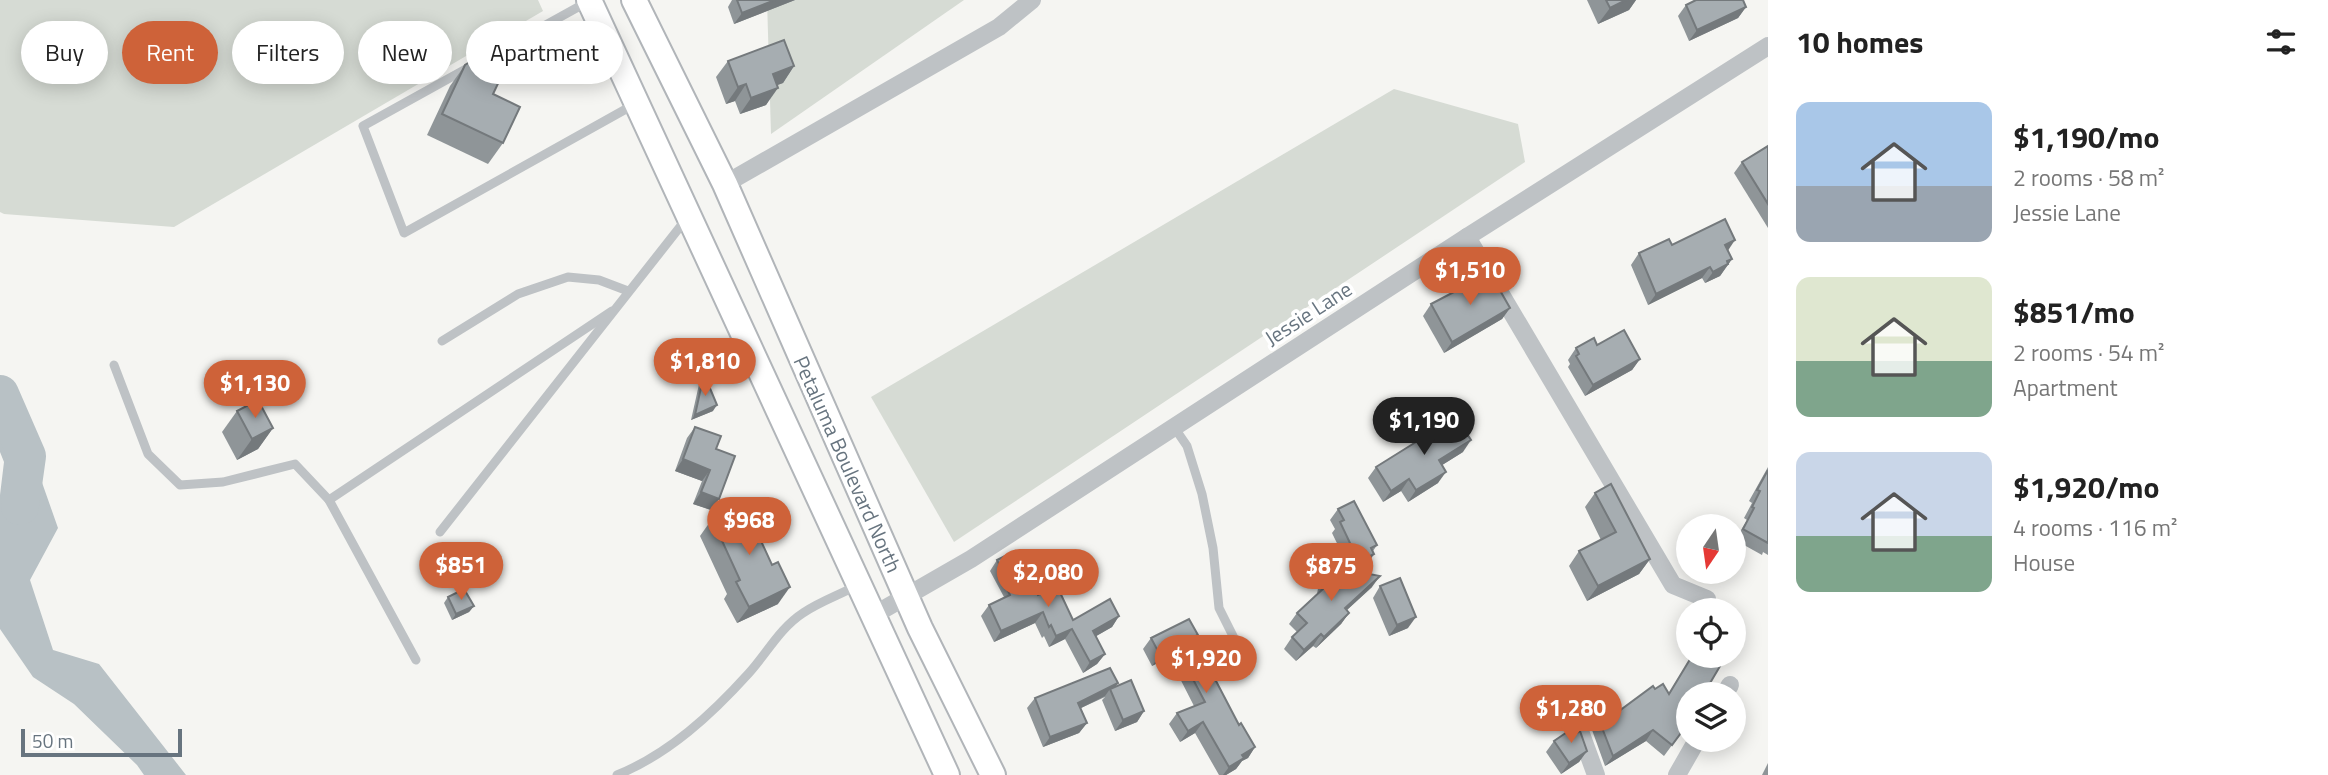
<!DOCTYPE html>
<meta charset="utf-8">
<style>
body{margin:0;font-family:"Titillium Web",sans-serif;background:#f6f6f6;color:#222;height:100vh;display:flex;flex-direction:column;font-size:26px;white-space:nowrap}
*{box-sizing:border-box;margin:0}
p{font-size:23px;color:#767676}
.icon{flex:none;width:38px;height:38px;fill:none;stroke:currentColor;stroke-width:2;stroke-linecap:round;stroke-linejoin:round}
.map{position:relative;flex:1;overflow:hidden}
.panel{display:flex;flex-direction:column;background:#fff;width:560px}
.panel>*{flex:none}
.hud{position:absolute;left:21px;top:21px;width:665px;height:63px;display:flex;gap:14px}
.needle{width:46px;rotate:193deg}
.controls{position:absolute;left:1676px;top:514px;display:grid;gap:14px}
.controls a{display:grid;place-items:center;width:70px;height:70px;border-radius:50%;background:#fff;box-shadow:0 4px 18px #0003;font-size:35px}
.scale{position:absolute;left:21px;bottom:18px;width:161px;box-sizing:border-box;padding-left:7px;border:4px solid #67747f;border-top:0;font-size:19px;line-height:24px;white-space:nowrap;color:#67747f;-webkit-text-stroke:5px #fff;paint-order:stroke}
.price{position:absolute;translate:-50% -60px;padding:0 16px;border-radius:24px;background:#ce6239;color:#fff;font-size:23px;line-height:46px;filter:drop-shadow(0 2px 4px #0008)}
.price::after{content:'';position:absolute;left:50%;top:42px;width:21px;height:16px;margin-left:-10px;background:inherit;clip-path:polygon(0 0,100% 0,50% 100%)}
.price.current{background:#222;color:#fff}
ul{padding:0;list-style:none}
li{display:flex;align-items:center;gap:21px;height:175px;padding:0 28px}
li span{display:grid;place-items:center;flex:none;width:196px;height:140px;border-radius:14px;color:#555}
li>.icon{margin-inline-start:auto}
span .icon{width:84px;height:84px;fill:#fffc;stroke-width:1}
li b{font-size:30px}
h2{display:flex;justify-content:space-between;align-items:center;height:84px;padding:0 28px;font-size:30px}
.pill{padding:0 24px;border-radius:32px;background:#fff;box-shadow:0 4px 18px #0003;font-size:24px;line-height:63px}
.pill.current{background:#ce6239;color:#fff}
main{display:flex;flex:1;min-height:0}
.map>svg:first-child{display:block}
.green{fill:#d6dbd4}
.water{fill:#b8c1c5}
.lines{fill:none;stroke-linecap:round;stroke-linejoin:round}
.river{stroke:#b8c1c5;stroke-width:38}
.secondary-casing{stroke:#b1b5b9;stroke-width:28}
.service{stroke:#bec2c5;stroke-width:9}
.minor{stroke:#bec2c5;stroke-width:18}
.secondary{stroke:#fff;stroke-width:24}
.wall{fill:#8f9598}
.shaded-wall{fill:#74797c}
.building{fill:#a6adb1;stroke:#74797c;stroke-width:2}
.labels{text-anchor:middle;dominant-baseline:central;stroke-width:7;stroke-linejoin:round;paint-order:stroke}
.street-label{font-size:21px;fill:#67747f;stroke:#fff}
</style>
<main>
<div class="map">
<svg width="1768" height="775" viewBox="0 0 1768 775">
<rect width="100%" height="100%" fill="#f5f5f2"/>
<!-- green -->
<g class="green">
<polygon points="0,0 538,0 543,11 174,227 4,214 0,212"/>
<polygon points="767,0 964,0 771,134"/>
<polygon points="1394,89 1518,124 1525,162 954,542 871,397"/>
</g>
<!-- water -->
<polygon class="water" points="0,415 39,474 58,528 30,580 53,650 99,664 186,775 144,775 137,765 74,704 33,677 0,629 0,495 4,462 0,452"/>
<g class="lines">
<!-- river -->
<polyline class="river" points="0,394 27,456 20,506"/>
<!-- secondary casing -->
<g class="secondary-casing">
<g id="secondary">
<polyline points="589,0 947,775"/>
<polyline points="634,0 725,184 920,628 993,775"/>
</g>
</g>
<!-- service -->
<g class="service">
<polyline points="589,1 363,126 404,233 635,104"/>
<polyline points="442,341 518,294 568,277 599,280 628,291"/>
<polyline points="114,365 148,454 180,485 223,482 295,464 329,500"/>
<polyline points="1174,427 1187,446 1202,494 1213,548 1219,608 1248,666"/>
<polyline points="440,532 687,218"/>
<polyline points="416,660 329,500 612,311"/>
<path d="M 617,775 C 669,754 712,714 749,673 C 767,653 780,628 803,613 C 819,602 839,595 856,586"/>
</g>
<!-- minor -->
<g class="minor">
<polyline points="725,184 999,27 1032,0"/>
<polyline points="1467,237 1673,585 1707,599"/>
<polyline points="872,616 971,559 1467,237 1768,46"/>
<polyline points="1724,695 1730,685"/>
<polyline points="1569,701 1596,775"/>
<polyline points="1677,775 1697,740"/>
</g>
<!-- secondary -->
<use href="#secondary" class="secondary"/>
</g>
<!-- wall -->
<g class="wall">
<polygon points="732,0 795,0 734,24 728,7"/>
<polygon points="1587,0 1636,0 1629,10 1598,24"/>
<polygon points="1686,5 1746,7 1738,18 1689,41 1678,16"/>
<polygon points="728,61 794,66 783,83 777,85 766,105 740,114 735,101 726,104 716,77"/>
<polygon points="465,65 493,94 503,143 488,164 427,135 450,86"/>
<polygon points="1768,146 1768,228 1734,173 1742,162"/>
<polygon points="1672,245 1728,251 1732,259 1720,276 1705,283 1702,278 1648,305 1631,265 1639,253"/>
<polygon points="1431,304 1510,308 1502,319 1444,353 1423,316"/>
<polygon points="1576,348 1640,359 1632,370 1585,396 1568,367 1570,364 1568,360"/>
<polygon points="704,374 713,411 691,420 700,380"/>
<polygon points="237,411 273,428 258,449 237,460 222,432"/>
<polygon points="695,427 716,449 719,499 711,510 693,504 702,481 675,471 687,438"/>
<polygon points="1463,452 1442,465 1438,483 1408,502 1401,491 1383,502 1368,478 1376,467"/>
<polygon points="1768,467 1768,555 1763,552 1762,555 1735,540 1747,520 1744,518 1752,503 1749,501"/>
<polygon points="1595,493 1650,559 1639,574 1587,601 1569,566 1579,551 1601,540 1585,507"/>
<polygon points="1338,509 1377,545 1373,551 1367,565 1355,571 1372,587 1347,610 1349,613 1341,624 1316,648 1313,646 1296,661 1284,649 1292,637 1297,632 1289,624 1297,613 1317,594 1320,577 1328,566 1350,570 1332,533 1335,529 1330,520"/>
<polygon points="712,519 778,604 737,623 724,599 727,594 700,536"/>
<polygon points="997,560 1038,595 1073,620 1119,616 1112,627 1096,636 1105,654 1097,664 1083,673 1065,639 1049,647 1044,636 1042,638 1035,623 994,642 981,616 989,605 1004,597 990,571"/>
<polygon points="1380,586 1408,628 1389,636 1373,598"/>
<polygon points="448,597 474,606 469,612 452,620 444,603"/>
<polygon points="1151,638 1195,640 1239,725 1255,747 1248,758 1242,761 1236,769 1226,775 1219,775 1195,733 1180,742 1169,724 1177,713 1194,706 1169,657 1152,666 1143,649"/>
<polygon points="1692,656 1701,658 1702,656 1726,656 1687,721 1689,722 1664,756 1646,741 1605,766 1592,730 1599,720 1619,711 1655,689 1669,693"/>
<polygon points="1116,686 1144,711 1137,722 1115,731 1102,700 1105,697 1081,708 1087,723 1079,733 1043,747 1027,708 1035,698"/>
<polygon points="1554,741 1587,751 1579,762 1561,774 1546,752"/>
<polygon points="1768,763 1768,775 1762,775"/>
</g>
<!-- shaded-wall -->
<g class="shaded-wall">
<polygon points="775,0 795,0 734,24 742,13"/>
<polygon points="1626,0 1636,0 1629,10 1598,24 1610,8"/>
<polygon points="1746,7 1738,18 1689,41 1697,30"/>
<polygon points="794,66 783,83 761,91 773,74"/>
<polygon points="746,84 735,101 726,104 738,87"/>
<polygon points="778,88 766,105 740,114 751,98"/>
<polygon points="1735,240 1727,252 1725,245"/>
<polygon points="1732,259 1720,276 1705,283 1713,272"/>
<polygon points="1710,267 1702,278 1648,305 1656,294"/>
<polygon points="1510,308 1502,319 1444,353 1452,342"/>
<polygon points="1640,359 1632,370 1585,396 1593,385"/>
<polygon points="717,405 713,411 691,420 695,415"/>
<polygon points="273,428 258,449 237,460 252,439"/>
<polygon points="1471,440 1463,452 1431,472 1439,460"/>
<polygon points="683,459 710,470 702,481 675,471"/>
<polygon points="1446,472 1438,483 1408,502 1416,490"/>
<polygon points="1409,479 1401,491 1383,502 1391,491"/>
<polygon points="701,492 719,499 711,510 693,504"/>
<polygon points="1374,554 1367,565 1351,573 1359,562"/>
<polygon points="1650,559 1639,574 1587,601 1598,586"/>
<polygon points="1380,576 1372,587 1337,619 1345,608"/>
<polygon points="790,587 778,604 737,623 749,607"/>
<polygon points="474,606 469,612 452,620 456,614"/>
<polygon points="1043,612 1035,623 994,642 1001,631"/>
<polygon points="1349,613 1341,624 1316,648 1324,637"/>
<polygon points="1119,616 1112,627 1086,642 1093,631"/>
<polygon points="1416,617 1408,628 1389,636 1397,625"/>
<polygon points="1072,629 1065,639 1049,647 1056,636"/>
<polygon points="1321,634 1313,646 1296,661 1304,650"/>
<polygon points="1176,647 1169,657 1152,666 1160,655"/>
<polygon points="1105,654 1097,664 1083,673 1090,662"/>
<polygon points="1118,683 1112,692 1110,689 1105,696 1071,713 1078,703"/>
<polygon points="1144,711 1137,722 1115,731 1123,720"/>
<polygon points="1203,722 1195,733 1180,742 1188,731"/>
<polygon points="1087,723 1079,733 1043,747 1050,737"/>
<polygon points="1653,730 1646,741 1605,766 1613,756"/>
<polygon points="1255,747 1248,758 1242,761 1236,769 1226,775 1223,775 1229,767 1242,755"/>
<polygon points="1587,751 1579,762 1561,774 1569,763"/>
</g>
<!-- building -->
<g class="building">
<polygon points="737,0 775,0 742,13"/>
<polygon points="1606,0 1626,0 1610,8"/>
<polygon points="1696,0 1743,0 1746,7 1697,30 1686,5"/>
<polygon points="784,40 794,66 773,74 778,88 751,98 746,84 738,87 728,61"/>
<polygon points="475,59 503,73 493,94 520,107 503,143 442,114 465,65"/>
<polygon points="1768,146 1768,204 1742,162"/>
<polygon points="1725,219 1735,240 1725,245 1732,259 1727,261 1728,264 1713,272 1710,267 1656,294 1639,253 1669,239 1672,245"/>
<polygon points="1490,273 1510,308 1452,342 1431,304"/>
<polygon points="1624,330 1640,359 1593,385 1576,356 1579,354 1576,348 1594,338 1597,345"/>
<polygon points="704,374 717,405 695,415"/>
<polygon points="258,400 273,428 252,439 237,411"/>
<polygon points="1456,417 1471,440 1439,460 1446,472 1416,490 1409,479 1391,491 1376,467"/>
<polygon points="695,427 721,436 716,449 735,456 719,499 701,492 710,470 683,459"/>
<polygon points="1768,470 1768,543 1743,529 1754,508 1752,507 1760,491 1757,490"/>
<polygon points="1611,484 1650,559 1598,586 1579,551 1616,532 1595,493"/>
<polygon points="1354,501 1377,545 1371,548 1374,554 1359,562 1340,522 1344,520 1338,509"/>
<polygon points="744,504 772,565 778,562 790,587 749,607 736,582 740,580 712,519"/>
<polygon points="1015,551 1038,595 1057,586 1073,620 1110,599 1119,616 1093,631 1105,654 1090,662 1072,629 1056,636 1051,625 1049,627 1043,612 1001,631 989,605 1010,595 1008,591 1012,589 997,560"/>
<polygon points="1328,566 1380,576 1345,608 1349,613 1324,637 1321,634 1304,650 1292,637 1307,623 1297,613 1324,588"/>
<polygon points="1400,578 1416,617 1397,625 1380,586"/>
<polygon points="464,589 474,606 456,614 448,597"/>
<polygon points="1189,619 1198,635 1193,637 1239,725 1241,723 1255,747 1242,755 1244,758 1229,767 1203,722 1188,731 1177,713 1205,702 1176,647 1160,655 1151,638"/>
<polygon points="1692,656 1699,656 1702,658 1703,656 1726,656 1703,695 1689,695 1689,717 1687,721 1689,722 1672,745 1653,730 1613,756 1599,720 1617,708 1619,711 1653,686 1655,689 1663,684 1669,694"/>
<polygon points="1110,668 1118,683 1078,703 1087,723 1050,737 1035,698"/>
<polygon points="1131,680 1144,711 1123,720 1110,689"/>
<polygon points="1573,728 1577,733 1580,731 1587,751 1569,763 1554,741"/>
</g>
<g class="labels">
<!-- street labels -->
<g class="street-label">
<text transform="translate(1308 313) rotate(-33)">Jessie Lane</text>
<text transform="translate(848 464) rotate(66)">Petaluma Boulevard North</text>
</g>
</g>
</svg>
<div class="controls">
<a><svg class="needle" viewBox="-14 -14 28 28"><path d="M0-13l5 13h-10z" fill="#e53935"/><path d="M0 13l5-13h-10z" fill="#767676"/></svg></a>
<a><svg class="icon" aria-label="locate" viewBox="0 0 24 24"><circle cx="12" cy="12" r="6"/><path d="M12 2v4M12 18v4M2 12h4M18 12h4"/></svg></a>
<a><svg class="icon" aria-label="layers" viewBox="0 0 24 24"><path d="M12 4l9 5-9 5-9-5zM3 14l9 5 9-5"/></svg></a>
</div>
<div class="scale">50 m</div>
<b class="price" style="left:1470px;top:307px">$1,510</b>
<b class="price" style="left:705px;top:398px">$1,810</b>
<b class="price" style="left:255px;top:420px">$1,130</b>
<b class="price current" style="left:1424px;top:457px">$1,190</b>
<b class="price" style="left:749px;top:557px">$968</b>
<b class="price" style="left:461px;top:602px">$851</b>
<b class="price" style="left:1331px;top:603px">$875</b>
<b class="price" style="left:1048px;top:609px">$2,080</b>
<b class="price" style="left:1206px;top:695px">$1,920</b>
<b class="price" style="left:1571px;top:745px">$1,280</b>
<div class="hud">
<a class="pill">Buy</a>
<a class="pill current">Rent</a>
<a class="pill">Filters</a>
<a class="pill">New</a>
<a class="pill">Apartment</a>
</div>
</div>
<section class="panel">
<h2>10 homes<svg class="icon" aria-label="filters" viewBox="0 0 24 24"><path d="M4 7h16M4 17h16"/><circle cx="9" cy="7" r="2"/><circle cx="15" cy="17" r="2"/></svg></h2>
<ul>
<li><span style="background:linear-gradient(#a9c7e8 60%,#9aa5b1 0)"><svg class="icon" aria-label="home" viewBox="0 0 24 24"><path d="M3 11l9-7 9 7M6 9v11h12V9"/></svg></span><div><b>$1,190/mo</b><p>2 rooms · 58 m²</p><p>Jessie Lane</p></div></li>
<li><span style="background:linear-gradient(#dfe7d0 60%,#7fa58c 0)"><svg class="icon" aria-label="home" viewBox="0 0 24 24"><path d="M3 11l9-7 9 7M6 9v11h12V9"/></svg></span><div><b>$851/mo</b><p>2 rooms · 54 m²</p><p>Apartment</p></div></li>
<li><span style="background:linear-gradient(#c9d6e8 60%,#7fa58c 0)"><svg class="icon" aria-label="home" viewBox="0 0 24 24"><path d="M3 11l9-7 9 7M6 9v11h12V9"/></svg></span><div><b>$1,920/mo</b><p>4 rooms · 116 m²</p><p>House</p></div></li>
</ul>
</section>
</main>
